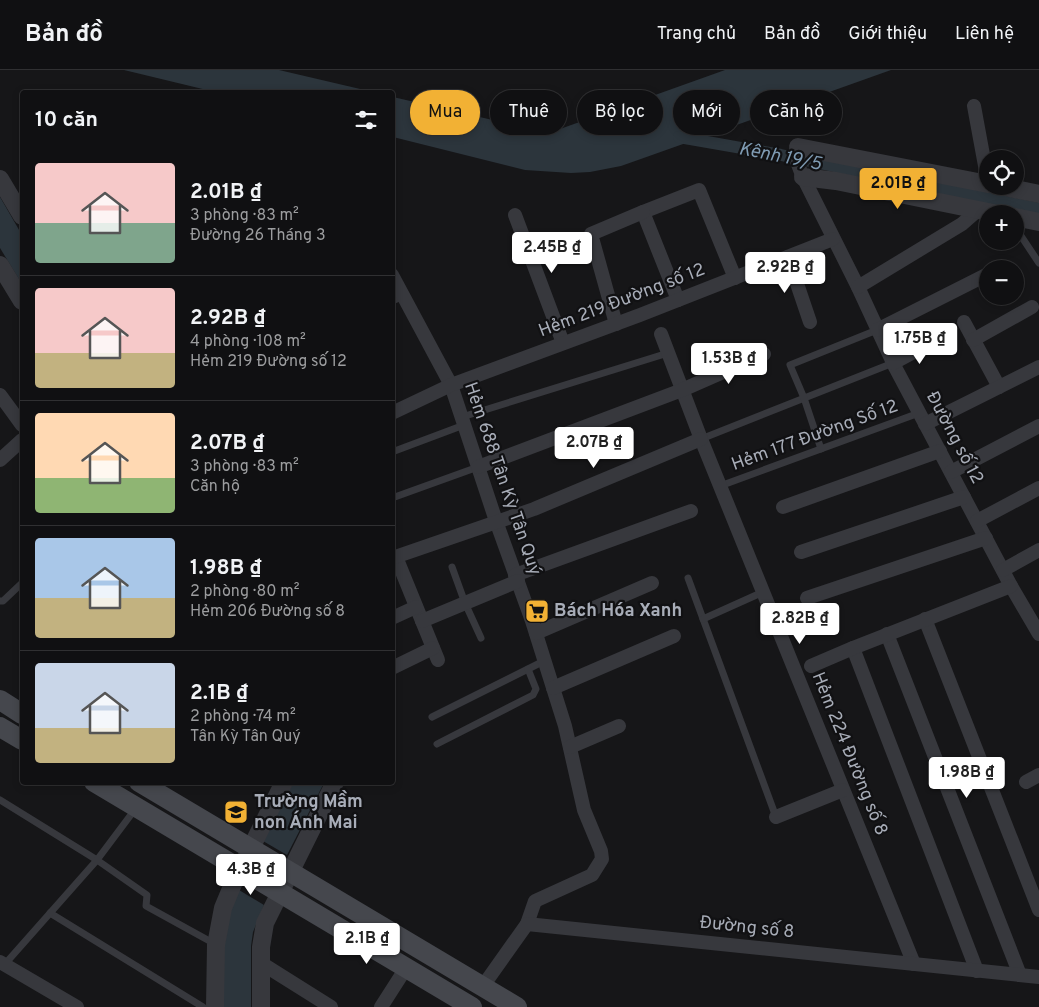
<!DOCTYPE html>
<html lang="vi">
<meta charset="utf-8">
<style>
body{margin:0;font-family:Overpass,sans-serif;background:#19191b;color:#f1f3f6;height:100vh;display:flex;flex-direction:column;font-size:19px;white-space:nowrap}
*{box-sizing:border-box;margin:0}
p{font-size:16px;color:#9c9d9f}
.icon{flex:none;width:28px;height:28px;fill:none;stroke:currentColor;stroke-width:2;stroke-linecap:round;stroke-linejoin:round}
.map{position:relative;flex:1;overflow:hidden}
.sheet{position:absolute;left:20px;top:20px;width:375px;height:695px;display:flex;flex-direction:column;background:#101012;border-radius:5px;box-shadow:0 2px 8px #0003,0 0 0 1px #303032}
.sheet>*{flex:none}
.hud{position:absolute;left:410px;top:20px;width:475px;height:45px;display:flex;gap:10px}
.fabs{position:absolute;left:979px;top:80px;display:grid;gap:10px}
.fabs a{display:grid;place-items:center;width:45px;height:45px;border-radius:50%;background:#101012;box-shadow:0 2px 8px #0003,0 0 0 1px #303032;font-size:25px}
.price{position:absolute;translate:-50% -42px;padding:0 11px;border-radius:5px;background:#fff;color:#222;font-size:16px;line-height:32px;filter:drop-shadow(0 1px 2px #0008)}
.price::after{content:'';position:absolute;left:50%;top:30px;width:15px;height:11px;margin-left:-8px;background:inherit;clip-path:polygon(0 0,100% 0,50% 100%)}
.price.on{background:#f2b134;color:#111}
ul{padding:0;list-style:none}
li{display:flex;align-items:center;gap:15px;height:125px;padding:0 15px}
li+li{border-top:1px solid #303032}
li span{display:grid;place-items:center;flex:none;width:140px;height:100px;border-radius:5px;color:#555}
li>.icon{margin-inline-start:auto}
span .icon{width:60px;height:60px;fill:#fffc;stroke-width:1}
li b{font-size:21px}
h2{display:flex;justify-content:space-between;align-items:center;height:60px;padding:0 15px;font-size:21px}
.tag{padding:0 18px;border-radius:22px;background:#101012;box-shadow:0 2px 8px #0003,0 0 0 1px #303032;font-size:18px;line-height:45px}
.tag.on{background:#f2b134;color:#111}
header{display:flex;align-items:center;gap:30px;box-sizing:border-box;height:70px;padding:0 25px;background:#101012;border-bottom:1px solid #303032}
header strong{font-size:24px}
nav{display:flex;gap:28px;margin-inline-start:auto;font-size:18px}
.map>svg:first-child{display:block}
.water{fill:#2c353c}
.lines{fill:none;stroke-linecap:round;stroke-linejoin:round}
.canal{stroke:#2c353c;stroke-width:12}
.service{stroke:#37383d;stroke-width:7}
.minor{stroke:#37383d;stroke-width:14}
.tertiary{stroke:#37383d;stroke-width:18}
.secondary{stroke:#45474d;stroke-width:20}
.labels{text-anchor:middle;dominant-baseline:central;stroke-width:4.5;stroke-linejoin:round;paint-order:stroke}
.street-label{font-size:18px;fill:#a8adb8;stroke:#111113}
.poi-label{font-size:18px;font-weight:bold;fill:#a8adb8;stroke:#111113;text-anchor:start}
.water-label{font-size:19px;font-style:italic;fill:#7f9bb3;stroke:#111113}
</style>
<header>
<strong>Bản đồ</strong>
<nav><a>Trang chủ</a><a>Bản đồ</a><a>Giới thiệu</a><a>Liên hệ</a></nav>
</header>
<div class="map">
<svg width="1039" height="937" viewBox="0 0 1039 937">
<rect width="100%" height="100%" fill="#161618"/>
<!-- water -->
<g class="water">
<polygon points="124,0 279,0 373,22 215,22"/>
<polygon points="725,0 891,0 638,90 621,96 590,102 571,103 525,100 393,67 393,27 497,51 560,59"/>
<polygon points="0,127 22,165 22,214 0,178"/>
<polygon points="293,713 324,713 287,785 263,771"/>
<polygon points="239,820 264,835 253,862 251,876 251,937 224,937 224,878 230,843"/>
</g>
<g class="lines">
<!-- canal -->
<polyline class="canal" points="679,67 781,85 1039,139"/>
<!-- service -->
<g class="service">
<polyline points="1015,157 1039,193"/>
<polyline points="392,231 404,226"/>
<polyline points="462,347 668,283"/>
<polyline points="701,369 893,293"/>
<polyline points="821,379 804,328 790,295 877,260"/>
<polyline points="392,382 464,355"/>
<polyline points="720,416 919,343"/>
<polyline points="392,428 478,397"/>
<polyline points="452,497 465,533 481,568"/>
<polyline points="688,508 776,747"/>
<polyline points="0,531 3,531 22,513"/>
<polyline points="703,549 763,522"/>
<polyline points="432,647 544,591"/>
<polyline points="437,674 533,625 536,619 528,599"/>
<polyline points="0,730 97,790 147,825 146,836 215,874"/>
<polyline points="50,843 203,937"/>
<polyline points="5,894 97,790 136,738"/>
</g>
<!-- minor -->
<g class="minor">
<polyline points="974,36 988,112"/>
<polyline points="798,77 796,89 802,105 858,217 895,297 1011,516 1039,564"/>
<polyline points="515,145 563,273"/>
<polyline points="788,187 810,252"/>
<polyline points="997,199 1001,197"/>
<polyline points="392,205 451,315 496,451 532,551 565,656 584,740 601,781 602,789 592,805 535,831 527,854"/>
<polyline points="858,217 962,154 978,140"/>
<polyline points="678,230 643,142 699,120 735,208"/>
<polyline points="964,252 999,317"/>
<polyline points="616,254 591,164 643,142"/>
<polyline points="877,260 988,204"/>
<polyline points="661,264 701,369 914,894"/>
<polyline points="973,270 1032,237"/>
<polyline points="893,293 934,271"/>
<polyline points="0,325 22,355"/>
<polyline points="392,343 451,315 640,245 833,169"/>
<polyline points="925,354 1039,297"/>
<polyline points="0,390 22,370"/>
<polyline points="478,397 682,320 764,284"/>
<polyline points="951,402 1039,356"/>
<polyline points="783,437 940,381"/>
<polyline points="977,451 1039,418"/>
<polyline points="801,482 964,427"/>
<polyline points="396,487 438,590"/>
<polyline points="392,488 534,439 701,369"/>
<polyline points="1003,500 1039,480"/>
<polyline points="515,505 691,441"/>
<polyline points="807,528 986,468"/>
<polyline points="392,548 416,537"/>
<polyline points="925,549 1039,840"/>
<polyline points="422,551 518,511"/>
<polyline points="536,563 652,513"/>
<polyline points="887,564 1020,905"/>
<polyline points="853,578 977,901"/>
<polyline points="811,596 853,578 1011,516"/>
<polyline points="392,598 433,578"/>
<polyline points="553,618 674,566"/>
<polyline points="570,677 619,656"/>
<polyline points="1026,712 1039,705"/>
<polyline points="776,747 843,720"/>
<polyline points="0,892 77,937"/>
<polyline points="261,893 331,937"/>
<polyline points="483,916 527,854 1039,907"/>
<polyline points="381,937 406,898"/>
</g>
<!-- tertiary -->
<g class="tertiary">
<polyline points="798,77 988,114"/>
<polyline points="803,107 836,111 998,144"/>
<polyline points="0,109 22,146"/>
<polyline points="1000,116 1039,124"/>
<polyline points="1015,147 1039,152"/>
<polyline points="0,195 22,231"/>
<polyline points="215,937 216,875 223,838 233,814 284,712"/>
<polyline points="261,937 261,877 265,853 335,712"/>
</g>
<!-- secondary -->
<g class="secondary">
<polyline points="0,630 22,644"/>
<polyline points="0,657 22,670"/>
<polyline points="94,712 472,937"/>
<polyline points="139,712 517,937"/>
</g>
</g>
<!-- icons -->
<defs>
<g id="supermarket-square" transform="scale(1.25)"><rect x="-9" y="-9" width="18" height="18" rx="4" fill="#f2b134" stroke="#111113"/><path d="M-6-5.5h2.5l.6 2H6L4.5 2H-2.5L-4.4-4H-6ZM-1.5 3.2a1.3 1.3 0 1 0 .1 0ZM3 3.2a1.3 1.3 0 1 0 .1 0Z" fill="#111"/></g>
<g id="school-square" transform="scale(1.25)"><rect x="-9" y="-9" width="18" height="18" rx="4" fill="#f2b134" stroke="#111113"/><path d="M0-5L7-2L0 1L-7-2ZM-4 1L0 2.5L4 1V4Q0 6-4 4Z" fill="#111"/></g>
</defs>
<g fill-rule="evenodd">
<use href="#supermarket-square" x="537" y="541"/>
<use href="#school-square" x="236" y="742"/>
</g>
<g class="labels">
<!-- street labels -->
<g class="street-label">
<text transform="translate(622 231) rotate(-21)">Hẻm 219 Đường số 12</text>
<text transform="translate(815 366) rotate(-20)">Hẻm 177 Đường Số 12</text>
<text transform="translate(954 368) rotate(62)">Đường số 12</text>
<text transform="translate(502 409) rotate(71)">Hẻm 688 Tân Kỳ Tân Quý</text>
<text transform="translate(849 684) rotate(68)">Hẻm 224 Đường số 8</text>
<text transform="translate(747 858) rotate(6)">Đường số 8</text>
</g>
<!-- poi labels -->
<g class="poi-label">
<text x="554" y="541">Bách Hóa Xanh</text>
<text x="254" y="732">Trường Mầm<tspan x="254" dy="21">non Ánh Mai</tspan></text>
</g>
<!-- water labels -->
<g class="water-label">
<text transform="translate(780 87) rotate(11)">Kênh 19/5</text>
</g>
</g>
</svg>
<div class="fabs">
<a><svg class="icon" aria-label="locate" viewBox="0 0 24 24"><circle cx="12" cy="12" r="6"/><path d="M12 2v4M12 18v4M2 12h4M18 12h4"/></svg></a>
<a>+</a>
<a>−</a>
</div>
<b class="price on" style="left:898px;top:140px">2.01B ₫</b>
<b class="price" style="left:552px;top:204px">2.45B ₫</b>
<b class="price" style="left:785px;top:224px">2.92B ₫</b>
<b class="price" style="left:920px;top:295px">1.75B ₫</b>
<b class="price" style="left:729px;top:315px">1.53B ₫</b>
<b class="price" style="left:594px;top:399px">2.07B ₫</b>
<b class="price" style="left:800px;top:575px">2.82B ₫</b>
<b class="price" style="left:967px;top:729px">1.98B ₫</b>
<b class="price" style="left:251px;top:826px">4.3B ₫</b>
<b class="price" style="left:367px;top:895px">2.1B ₫</b>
<div class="hud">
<a class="tag on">Mua</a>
<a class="tag">Thuê</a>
<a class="tag">Bộ lọc</a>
<a class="tag">Mới</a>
<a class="tag">Căn hộ</a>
</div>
<section class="sheet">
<h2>10 căn<svg class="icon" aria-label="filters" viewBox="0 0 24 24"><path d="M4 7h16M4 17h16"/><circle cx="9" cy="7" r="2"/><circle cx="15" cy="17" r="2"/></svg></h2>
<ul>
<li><span style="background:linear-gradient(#f6c9c9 60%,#7fa58c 0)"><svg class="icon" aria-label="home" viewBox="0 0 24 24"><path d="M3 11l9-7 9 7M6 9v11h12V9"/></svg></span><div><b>2.01B ₫</b><p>3 phòng · 83 m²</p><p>Đường 26 Tháng 3</p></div></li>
<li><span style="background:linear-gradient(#f6c9c9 65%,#c2b280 0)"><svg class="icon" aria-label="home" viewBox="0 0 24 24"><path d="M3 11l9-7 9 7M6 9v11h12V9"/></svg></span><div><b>2.92B ₫</b><p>4 phòng · 108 m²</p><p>Hẻm 219 Đường số 12</p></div></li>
<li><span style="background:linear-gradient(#ffd9b3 65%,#8fb573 0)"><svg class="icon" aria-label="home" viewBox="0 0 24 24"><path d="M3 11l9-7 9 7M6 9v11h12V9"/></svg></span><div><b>2.07B ₫</b><p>3 phòng · 83 m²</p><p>Căn hộ</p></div></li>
<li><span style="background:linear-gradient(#a9c7e8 60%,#c2b280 0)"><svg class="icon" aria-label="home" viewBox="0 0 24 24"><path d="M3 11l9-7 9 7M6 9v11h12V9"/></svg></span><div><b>1.98B ₫</b><p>2 phòng · 80 m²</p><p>Hẻm 206 Đường số 8</p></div></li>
<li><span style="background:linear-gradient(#c9d6e8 65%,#c2b280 0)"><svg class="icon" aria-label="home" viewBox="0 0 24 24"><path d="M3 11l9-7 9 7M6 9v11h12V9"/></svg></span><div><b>2.1B ₫</b><p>2 phòng · 74 m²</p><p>Tân Kỳ Tân Quý</p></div></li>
</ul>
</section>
</div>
